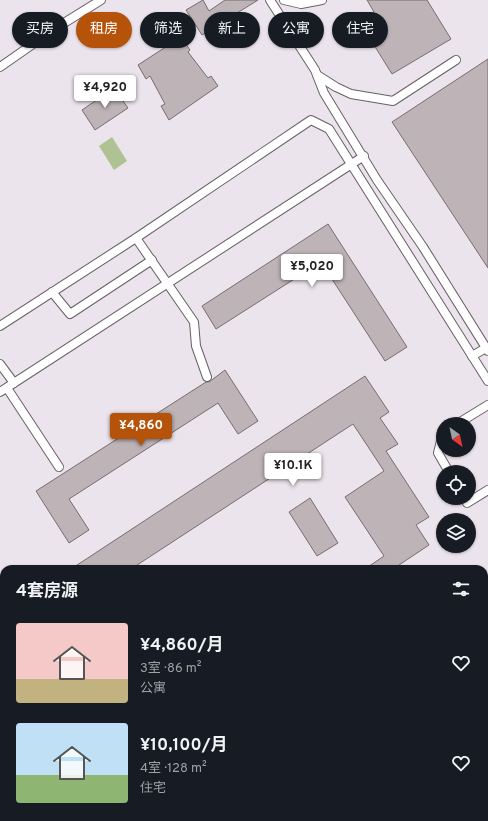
<!DOCTYPE html>
<html lang="zh">
<meta charset="utf-8">
<style>
body{margin:0;font-family:Overpass,"Noto Sans SC",sans-serif;background:#20242c;color:#f1f3f6;height:100vh;display:flex;flex-direction:column;font-size:15px;white-space:nowrap}
*{box-sizing:border-box;margin:0}
p{font-size:13px;color:#9ea1a6}
.icon{flex:none;width:22px;height:22px;fill:none;stroke:currentColor;stroke-width:2;stroke-linecap:round;stroke-linejoin:round}
.map{position:relative;flex:1;overflow:hidden}
.details{position:absolute;left:0px;top:565px;width:488px;height:256px;display:flex;flex-direction:column;background:#171b24;border-radius:12px 12px 0 0;box-shadow:0 1px 3px #0004}
.details>*{flex:none}
.hud{position:absolute;left:12px;top:12px;width:464px;height:36px;display:flex;gap:8px}
.needle{width:26px;rotate:147deg}
.buttons{position:absolute;left:436px;top:417px;display:grid;gap:8px}
.buttons a{display:grid;place-items:center;width:40px;height:40px;border-radius:50%;background:#171b24;box-shadow:0 1px 3px #0004;font-size:20px}
.price{position:absolute;translate:-50% -34px;padding:0 9px;border-radius:4px;background:#fff;color:#222;font-size:13px;line-height:26px;filter:drop-shadow(0 1px 2px #0008)}
.price::after{content:'';position:absolute;left:50%;top:24px;width:12px;height:9px;margin-left:-6px;background:inherit;clip-path:polygon(0 0,100% 0,50% 100%)}
.price.current{background:#b45309;color:#fff}
ul{padding:0;list-style:none}
li{display:flex;align-items:center;gap:12px;height:100px;padding:0 16px}
li span{display:grid;place-items:center;flex:none;width:112px;height:80px;border-radius:4px;color:#555}
li>.icon{margin-inline-start:auto}
span .icon{width:48px;height:48px;fill:#fffc;stroke-width:1}
li b{font-size:17px}
h2{display:flex;justify-content:space-between;align-items:center;height:48px;padding:0 16px;font-size:17px}
.tag{padding:0 14px;border-radius:18px;background:#171b24;box-shadow:0 1px 3px #0004;font-size:14px;line-height:36px}
.tag.current{background:#b45309;color:#fff}
.map>svg:first-child{display:block}
.green{fill:#aec293}
.building{fill:#beb4b8;stroke:#766d71}
.lines{fill:none;stroke-linecap:round;stroke-linejoin:round}
.minor-casing{stroke:#676066;stroke-width:10}
.minor{stroke:#fff;stroke-width:8}
</style>
<div class="map">
<svg width="488" height="821" viewBox="0 0 488 821">
<rect width="100%" height="100%" fill="#ece4ec"/>
<!-- green -->
<polygon class="green" points="112,137 127,161 114,170 99,146"/>
<!-- building -->
<g class="building">
<polygon points="203,0 209,11 225,0 258,0 202,35 186,10"/>
<polygon points="367,0 427,0 451,39 392,74 359,21 374,12"/>
<polygon points="181,37 190,50 188,52 208,78 211,76 218,86 169,120 161,106 165,104 150,76 146,79 138,65"/>
<polygon points="488,59 488,268 392,122"/>
<polygon points="114,88 128,108 95,130 82,110"/>
<polygon points="328,224 407,347 385,361 321,262 216,329 202,306"/>
<polygon points="225,370 258,421 238,434 218,403 69,499 89,530 69,543 36,491 206,382 209,382"/>
<polygon points="365,376 389,412 380,418 398,444 386,451 429,517 416,525 429,545 393,569 365,569 384,556 345,497 384,471 353,424 131,569 71,569"/>
<polygon points="310,498 338,543 317,556 289,512"/>
</g>
<g class="lines">
<!-- minor casing -->
<g class="minor-casing">
<g id="minor">
<polyline points="270,0 315,70 324,93 377,180 423,247 488,351"/>
<polyline points="284,0 301,4 322,0"/>
<polyline points="0,67 56,28 101,0"/>
<polyline points="317,75 336,87 351,94 393,101 456,60"/>
<polyline points="136,238 194,322 196,346 207,377"/>
<polyline points="52,292 70,314 152,260"/>
<polyline points="0,326 136,238 311,120 329,129 488,381"/>
<polyline points="472,356 486,348"/>
<polyline points="0,364 14,383"/>
<polyline points="7,388 59,467"/>
<polyline points="0,392 364,156"/>
<polyline points="457,424 488,405"/>
<polyline points="443,433 438,453 449,472"/>
<polyline points="464,498 467,503 488,490"/>
<polyline points="484,757 488,764"/>
<polyline points="0,803 4,809"/>
<polyline points="484,814 488,811"/>
<polyline points="9,817 12,821"/>
<polyline points="365,817 368,821"/>
<polyline points="473,821 479,817"/>
</g>
</g>
<!-- minor -->
<use href="#minor" class="minor"/>
</g>
</svg>
<div class="buttons">
<a><svg class="needle" viewBox="-14 -14 28 28"><path d="M0-13l5 13h-10z" fill="#e53935"/><path d="M0 13l5-13h-10z" fill="#9ea1a6"/></svg></a>
<a><svg class="icon" aria-label="locate" viewBox="0 0 24 24"><circle cx="12" cy="12" r="6"/><path d="M12 2v4M12 18v4M2 12h4M18 12h4"/></svg></a>
<a><svg class="icon" aria-label="layers" viewBox="0 0 24 24"><path d="M12 4l9 5-9 5-9-5zM3 14l9 5 9-5"/></svg></a>
</div>
<b class="price" style="left:105px;top:109px">¥4,920</b>
<b class="price" style="left:312px;top:288px">¥5,020</b>
<b class="price current" style="left:141px;top:447px">¥4,860</b>
<b class="price" style="left:293px;top:487px">¥10.1K</b>
<div class="hud">
<a class="tag">买房</a>
<a class="tag current">租房</a>
<a class="tag">筛选</a>
<a class="tag">新上</a>
<a class="tag">公寓</a>
<a class="tag">住宅</a>
</div>
<section class="details">
<h2>4套房源<svg class="icon" aria-label="filters" viewBox="0 0 24 24"><path d="M4 7h16M4 17h16"/><circle cx="9" cy="7" r="2"/><circle cx="15" cy="17" r="2"/></svg></h2>
<ul>
<li><span style="background:linear-gradient(#f6c9c9 70%,#c2b280 0)"><svg class="icon" aria-label="home" viewBox="0 0 24 24"><path d="M3 11l9-7 9 7M6 9v11h12V9"/></svg></span><div><b>¥4,860/月</b><p>3室 · 86 m²</p><p>公寓</p></div><svg class="icon" aria-label="heart" viewBox="0 0 24 24"><path d="M12 20l-8-8c-3-5 5-10 8-4 3-6 11-1 8 4z"/></svg></li>
<li><span style="background:linear-gradient(#bfe0f5 65%,#8fb573 0)"><svg class="icon" aria-label="home" viewBox="0 0 24 24"><path d="M3 11l9-7 9 7M6 9v11h12V9"/></svg></span><div><b>¥10,100/月</b><p>4室 · 128 m²</p><p>住宅</p></div><svg class="icon" aria-label="heart" viewBox="0 0 24 24"><path d="M12 20l-8-8c-3-5 5-10 8-4 3-6 11-1 8 4z"/></svg></li>
</ul>
</section>
</div>
